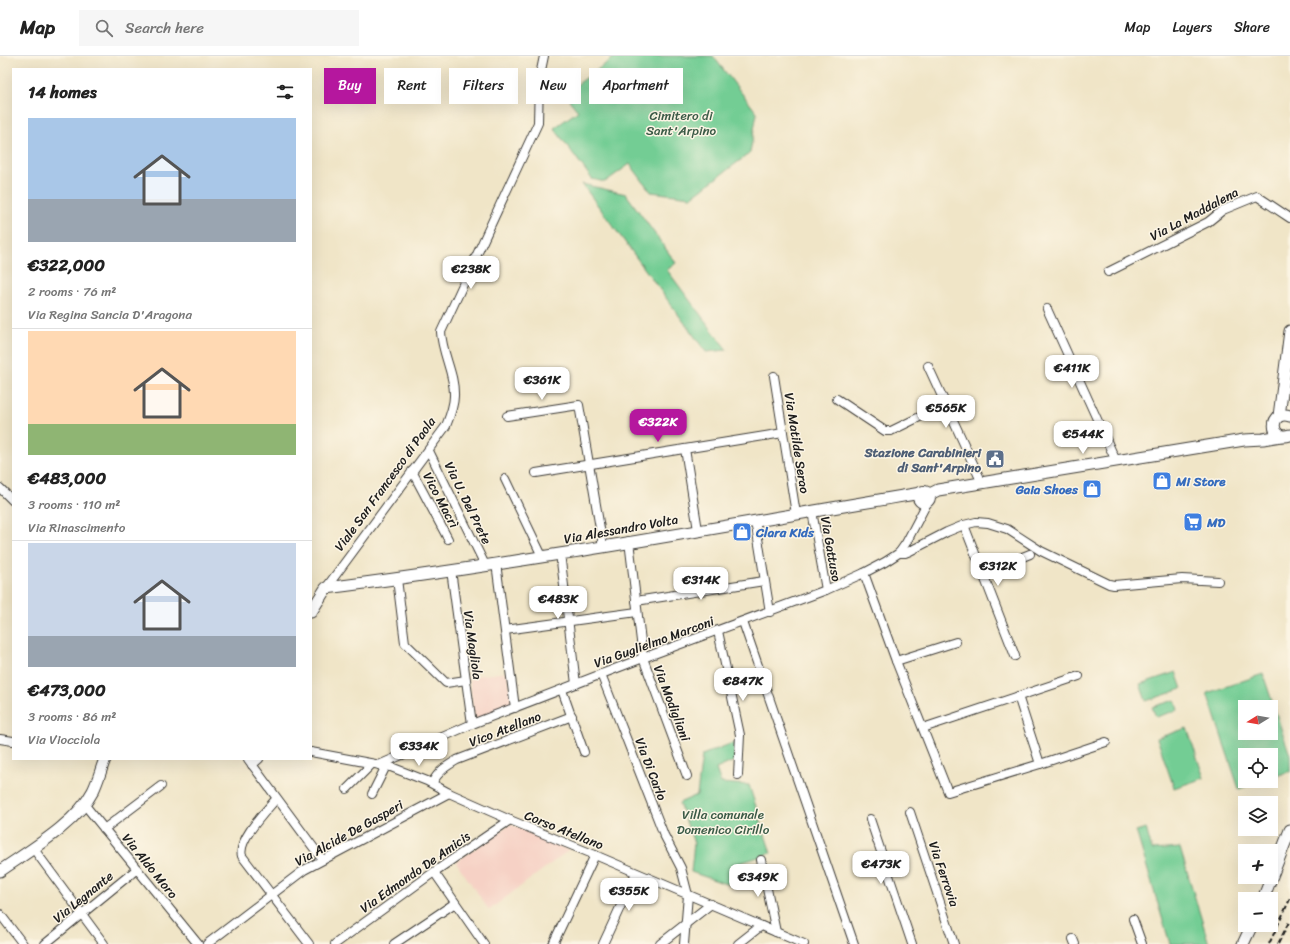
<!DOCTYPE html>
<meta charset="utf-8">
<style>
body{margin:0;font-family:Sriracha,sans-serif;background:#f6f6f6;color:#222;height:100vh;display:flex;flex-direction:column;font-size:15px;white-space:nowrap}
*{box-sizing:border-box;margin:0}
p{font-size:13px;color:#767676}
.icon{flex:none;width:22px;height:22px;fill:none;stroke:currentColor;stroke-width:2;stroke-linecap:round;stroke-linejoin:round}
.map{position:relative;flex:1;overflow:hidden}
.panel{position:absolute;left:12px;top:12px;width:300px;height:692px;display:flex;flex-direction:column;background:#fff;border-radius:0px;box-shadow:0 4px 16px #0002}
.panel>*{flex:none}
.hud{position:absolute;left:324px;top:12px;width:380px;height:36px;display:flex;gap:8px}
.needle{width:26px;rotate:259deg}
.controls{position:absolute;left:1238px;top:644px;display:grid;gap:8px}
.controls a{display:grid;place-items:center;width:40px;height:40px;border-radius:0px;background:#fff;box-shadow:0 4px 16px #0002;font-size:20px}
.price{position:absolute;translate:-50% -34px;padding:0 9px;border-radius:8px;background:#fff;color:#222;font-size:13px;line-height:26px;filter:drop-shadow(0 1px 2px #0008)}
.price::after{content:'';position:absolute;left:50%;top:24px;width:12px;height:9px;margin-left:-6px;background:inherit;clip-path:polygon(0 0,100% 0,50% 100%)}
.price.on{background:#b5179e;color:#fff}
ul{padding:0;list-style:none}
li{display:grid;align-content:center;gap:8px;height:212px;padding:0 16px}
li+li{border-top:1px solid #e0e0e0}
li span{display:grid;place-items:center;height:124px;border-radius:0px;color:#555}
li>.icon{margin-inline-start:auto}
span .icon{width:72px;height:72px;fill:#fffc;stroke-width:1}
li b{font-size:17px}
h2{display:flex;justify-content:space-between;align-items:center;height:48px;padding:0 16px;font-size:17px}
.tag{padding:0 14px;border-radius:0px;background:#fff;box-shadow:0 4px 16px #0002;font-size:14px;line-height:36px}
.tag.on{background:#b5179e;color:#fff}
header{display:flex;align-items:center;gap:24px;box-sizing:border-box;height:56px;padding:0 20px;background:#fff;border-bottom:1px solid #e0e0e0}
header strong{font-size:19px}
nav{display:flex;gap:22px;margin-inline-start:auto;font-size:14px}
.search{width:280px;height:36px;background:#f6f6f6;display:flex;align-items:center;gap:10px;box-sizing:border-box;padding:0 14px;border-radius:0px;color:#767676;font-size:15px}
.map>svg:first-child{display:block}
.built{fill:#f6d1c5}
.green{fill:#73cd94;stroke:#487458;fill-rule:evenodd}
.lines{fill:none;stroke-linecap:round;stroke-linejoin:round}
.street-casing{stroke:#3c3a36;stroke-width:10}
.secondary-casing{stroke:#3c3a36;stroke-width:13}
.street{stroke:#fff;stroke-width:8}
.secondary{stroke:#fff;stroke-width:11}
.rail{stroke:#1c1c1c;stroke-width:2;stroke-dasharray:6 3;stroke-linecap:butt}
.labels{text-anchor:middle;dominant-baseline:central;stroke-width:3;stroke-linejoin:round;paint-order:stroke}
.park-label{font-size:13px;fill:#3a5a46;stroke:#fcf5e5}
.street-label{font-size:13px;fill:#1c1c1c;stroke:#fcf5e5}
.service-label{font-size:13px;font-weight:bold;fill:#4e5e75;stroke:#fcf5e5;text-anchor:end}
.shop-label{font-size:13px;font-weight:bold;fill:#366cbe;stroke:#fcf5e5;text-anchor:start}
</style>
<header>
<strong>Map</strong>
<div class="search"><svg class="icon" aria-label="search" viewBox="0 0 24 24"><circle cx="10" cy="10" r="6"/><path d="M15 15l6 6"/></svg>Search here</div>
<nav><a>Map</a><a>Layers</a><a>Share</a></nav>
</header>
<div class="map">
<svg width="1290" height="888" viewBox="0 0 1290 888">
<rect width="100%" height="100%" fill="#fcf5e5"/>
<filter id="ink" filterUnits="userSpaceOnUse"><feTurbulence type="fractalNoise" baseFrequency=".025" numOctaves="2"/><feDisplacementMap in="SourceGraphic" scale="8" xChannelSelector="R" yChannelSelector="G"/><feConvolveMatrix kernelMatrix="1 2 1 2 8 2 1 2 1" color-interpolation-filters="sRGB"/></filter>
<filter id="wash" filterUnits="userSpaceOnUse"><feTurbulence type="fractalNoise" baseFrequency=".012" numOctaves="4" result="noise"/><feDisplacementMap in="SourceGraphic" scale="16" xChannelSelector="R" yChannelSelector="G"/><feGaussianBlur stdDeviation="0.9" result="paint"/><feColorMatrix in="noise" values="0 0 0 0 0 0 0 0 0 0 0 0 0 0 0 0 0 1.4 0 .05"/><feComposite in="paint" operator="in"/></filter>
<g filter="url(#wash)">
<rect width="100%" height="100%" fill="#f0e5c7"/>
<!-- built -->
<g class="built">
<polygon points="508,616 512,650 476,663 474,661 469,621"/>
<polygon points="510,768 569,794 489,854 456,806"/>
</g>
<!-- green -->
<g class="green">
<polygon points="616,0 713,0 757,57 750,97 691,141 651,136 630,108 605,126 592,123 554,72 578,55 569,44 572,41 567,36"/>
<polygon points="582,128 626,138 676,207 667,214 727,294 706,296"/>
<polygon points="1176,616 1182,633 1146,645 1140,628"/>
<path d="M 1263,618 L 1290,699 L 1290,715 L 1271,722 L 1271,699 L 1245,699 L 1245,725 L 1262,725 L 1239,733 L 1207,637 ZM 1245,651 L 1271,651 L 1271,677 L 1245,677 Z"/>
<polygon points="1175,644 1178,654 1156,661 1152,651"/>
<polygon points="1187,672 1204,722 1174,732 1157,682"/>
<polygon points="735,686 734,705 716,713 721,727 749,729 771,797 734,809 729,829 691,816 694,787 679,747 697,739 702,699"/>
<polygon points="1146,772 1152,794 1180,792 1209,888 1170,888 1136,775"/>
</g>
</g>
<g filter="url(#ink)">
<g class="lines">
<!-- street casing -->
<g class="street-casing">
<g id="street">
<polyline points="1108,216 1208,166 1223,154 1257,140 1290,162"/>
<polyline points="1047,253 1116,405"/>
<polyline points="928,310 982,427"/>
<polyline points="774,320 796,458"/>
<polyline points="837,343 885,375 891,375 946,348"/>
<polyline points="507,360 579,349 603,490"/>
<polyline points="685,393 698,474"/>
<polyline points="429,395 485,509"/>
<polyline points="412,415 448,483"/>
<polyline points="536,417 783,377"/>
<polyline points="505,423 542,500"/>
<polyline points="0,432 13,445"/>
<polyline points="812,455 826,534"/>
<polyline points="755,464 770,556"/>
<polyline points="964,469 1015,600"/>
<polyline points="629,485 643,602 687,720"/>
<polyline points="560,497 576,628"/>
<polyline points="899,497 905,497 910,495 947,476 964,469 976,466 988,467 1007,473 1041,495 1109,528 1114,529 1182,523 1218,525"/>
<polyline points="496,507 515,652"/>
<polyline points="451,514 472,668"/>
<polyline points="864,517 896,605 948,736 1040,708 1106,686"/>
<polyline points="982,517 1030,498"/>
<polyline points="397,523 405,587 446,627 466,624"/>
<path d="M 326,532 L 446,370 C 450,360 454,350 454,340 C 455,318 442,298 441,276 L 538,67 L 539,24 L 544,0"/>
<polyline points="636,545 764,525"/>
<polyline points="743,566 854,888"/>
<polyline points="505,574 637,556"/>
<polyline points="718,575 740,679 738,719"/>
<polyline points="896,605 956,586"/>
<polyline points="601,618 664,779 681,812 688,839 684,888"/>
<polyline points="562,634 584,696"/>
<polyline points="1018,640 1040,708"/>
<polyline points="923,672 1079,620"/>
<polyline points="0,683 13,685"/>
<polyline points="311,696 391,711 427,725 449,737 510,764 595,799 804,888"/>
<polyline points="248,703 322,803"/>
<polyline points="252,709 259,703"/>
<polyline points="379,709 472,668 643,602 826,534 864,517 885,506 899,497 906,487 928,445"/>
<path d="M 432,727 C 439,715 445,711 457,704 L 572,660"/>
<polyline points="347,733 372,708"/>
<polyline points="372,738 386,710"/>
<path d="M 276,743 C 267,754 237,784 242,800 L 309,888"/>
<polyline points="84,748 198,888"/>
<polyline points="910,756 954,888"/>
<polyline points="870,763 912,888"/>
<polyline points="104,773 161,730"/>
<polyline points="33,792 104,888"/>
<polyline points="761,804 776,876"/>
<polyline points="434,816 484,888"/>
<polyline points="0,858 23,888"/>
<polyline points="1133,863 1142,888"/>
<polyline points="1073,883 1075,888"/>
<polyline points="45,888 137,813"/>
<polyline points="207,888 304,814 449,737"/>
<polyline points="335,888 434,816 510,764"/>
<polyline points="394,888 455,847"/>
<polyline points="553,888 595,799"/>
<polyline points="603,888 636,817"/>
<polyline points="660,888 711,848"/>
<polyline points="738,888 761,870"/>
</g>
</g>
<!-- secondary casing -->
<g class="secondary-casing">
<g id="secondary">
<polyline points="1279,360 1290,275"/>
<path d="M 1290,360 C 1269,353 1269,386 1290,379"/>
<circle cx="924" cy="441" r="5.5"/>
<polyline points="928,439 938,434 1244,384 1263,383 1281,380"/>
<path d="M 311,556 L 326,532 C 525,507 723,470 921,437"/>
<path d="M 0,815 C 30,794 76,768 93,735 C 98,725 101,713 105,703"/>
<polyline points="1263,843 1290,774"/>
<polyline points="1243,888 1252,869"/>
</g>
</g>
<!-- street -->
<use href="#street" class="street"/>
<!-- secondary -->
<use href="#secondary" class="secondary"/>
<!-- rail -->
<g class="rail">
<polyline points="1269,888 1290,843"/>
<polyline points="1278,888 1290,864"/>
</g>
</g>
</g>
<!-- icons -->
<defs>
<g id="civic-square" transform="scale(1)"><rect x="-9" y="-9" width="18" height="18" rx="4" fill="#5c6f8a" stroke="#fcf5e5"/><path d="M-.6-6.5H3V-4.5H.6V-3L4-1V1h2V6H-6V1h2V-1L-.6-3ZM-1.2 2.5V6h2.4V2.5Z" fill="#fff"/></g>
<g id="shop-square" transform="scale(1)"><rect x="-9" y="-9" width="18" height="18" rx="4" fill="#3f7fe0" stroke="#fcf5e5"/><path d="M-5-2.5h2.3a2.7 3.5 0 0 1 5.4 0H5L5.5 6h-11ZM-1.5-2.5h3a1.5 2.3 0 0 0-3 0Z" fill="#fff"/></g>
<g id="supermarket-square" transform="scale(1)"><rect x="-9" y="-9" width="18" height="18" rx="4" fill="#3f7fe0" stroke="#fcf5e5"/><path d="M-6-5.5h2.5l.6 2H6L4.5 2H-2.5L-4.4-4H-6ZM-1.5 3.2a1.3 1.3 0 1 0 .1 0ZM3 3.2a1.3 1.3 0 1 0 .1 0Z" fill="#fff"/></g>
</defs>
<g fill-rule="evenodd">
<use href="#civic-square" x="995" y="403"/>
<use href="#shop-square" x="1162" y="425"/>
<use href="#shop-square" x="1092" y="433"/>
<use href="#supermarket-square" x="1193" y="466"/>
<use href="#shop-square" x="742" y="476"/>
</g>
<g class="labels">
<!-- park labels -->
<g class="park-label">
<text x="681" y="59">Cimitero di<tspan x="681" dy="15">Sant'Arpino</tspan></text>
<text x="723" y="758">Villa comunale<tspan x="723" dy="15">Domenico Cirillo</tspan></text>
</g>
<!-- street labels -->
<g class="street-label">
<text transform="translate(1194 158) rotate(-28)">Via La Maddalena</text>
<text transform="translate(797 387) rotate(81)">Via Matilde Serao</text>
<text transform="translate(385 428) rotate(-54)">Viale San Francesco di Paola</text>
<text transform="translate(441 444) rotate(62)">Vico Macrì</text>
<text transform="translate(468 447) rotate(64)">Via U. Del Prete</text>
<text transform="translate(621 473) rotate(-10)">Via Alessandro Volta</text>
<text transform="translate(831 493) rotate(80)">Via Gattuso</text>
<text transform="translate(654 586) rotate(-20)">Via Guglielmo Marconi</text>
<text transform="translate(473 589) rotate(82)">Via Magliola</text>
<text transform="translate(672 647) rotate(69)">Via Modigliani</text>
<text transform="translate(505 673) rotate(-21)">Vico Atellano</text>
<text transform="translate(651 713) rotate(69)">Via Di Carlo</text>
<text transform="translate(564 774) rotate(22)">Corso Atellano</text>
<text transform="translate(349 777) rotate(-29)">Via Alcide De Gasperi</text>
<text transform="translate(150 810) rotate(51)">Via Aldo Moro</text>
<text transform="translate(415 816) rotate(-35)">Via Edmondo De Amicis</text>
<text transform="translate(944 818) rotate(71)">Via Ferrovia</text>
<text transform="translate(83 841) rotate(-39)">Via Legnante</text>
</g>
<!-- service labels -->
<g class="service-label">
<text x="981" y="396">Stazione Carabinieri<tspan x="981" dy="15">di Sant'Arpino</tspan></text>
</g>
<!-- shop labels -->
<g class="shop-label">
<text x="1176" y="425">Mi Store</text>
<text x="1078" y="433" text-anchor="end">Gaia Shoes</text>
<text x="1207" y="466">MD</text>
<text x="756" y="476">Clara Kids</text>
</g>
</g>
</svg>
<div class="controls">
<a><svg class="needle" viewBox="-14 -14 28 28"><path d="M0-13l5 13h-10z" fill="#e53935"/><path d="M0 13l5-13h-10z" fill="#767676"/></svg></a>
<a><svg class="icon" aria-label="locate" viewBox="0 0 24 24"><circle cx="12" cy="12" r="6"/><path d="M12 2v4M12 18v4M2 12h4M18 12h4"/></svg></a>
<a><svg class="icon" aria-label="layers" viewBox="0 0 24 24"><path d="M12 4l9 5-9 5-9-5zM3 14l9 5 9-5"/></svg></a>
<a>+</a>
<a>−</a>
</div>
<b class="price" style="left:471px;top:234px">€238K</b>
<b class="price" style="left:1072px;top:333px">€411K</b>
<b class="price" style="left:542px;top:345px">€361K</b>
<b class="price" style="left:946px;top:373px">€565K</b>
<b class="price on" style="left:658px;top:387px">€322K</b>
<b class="price" style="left:1083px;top:399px">€544K</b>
<b class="price" style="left:998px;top:531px">€312K</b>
<b class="price" style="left:701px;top:545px">€314K</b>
<b class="price" style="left:558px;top:564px">€483K</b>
<b class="price" style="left:743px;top:646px">€847K</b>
<b class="price" style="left:419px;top:711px">€334K</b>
<b class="price" style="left:881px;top:829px">€473K</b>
<b class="price" style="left:758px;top:842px">€349K</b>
<b class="price" style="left:629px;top:856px">€355K</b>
<div class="hud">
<a class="tag on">Buy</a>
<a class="tag">Rent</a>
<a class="tag">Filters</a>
<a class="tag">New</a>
<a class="tag">Apartment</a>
</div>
<section class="panel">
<h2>14 homes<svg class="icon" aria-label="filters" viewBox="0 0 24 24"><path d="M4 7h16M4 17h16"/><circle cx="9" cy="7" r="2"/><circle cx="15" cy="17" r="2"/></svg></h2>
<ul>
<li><span style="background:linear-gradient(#a9c7e8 65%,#9aa5b1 0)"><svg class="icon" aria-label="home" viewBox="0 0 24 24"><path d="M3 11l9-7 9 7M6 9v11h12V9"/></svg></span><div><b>€322,000</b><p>2 rooms · 76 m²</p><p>Via Regina Sancia D'Aragona</p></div></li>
<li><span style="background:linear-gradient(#ffd9b3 75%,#8fb573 0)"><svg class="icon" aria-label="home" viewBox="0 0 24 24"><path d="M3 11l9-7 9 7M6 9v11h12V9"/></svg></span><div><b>€483,000</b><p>3 rooms · 110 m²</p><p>Via Rinascimento</p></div></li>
<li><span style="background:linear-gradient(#c9d6e8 75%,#9aa5b1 0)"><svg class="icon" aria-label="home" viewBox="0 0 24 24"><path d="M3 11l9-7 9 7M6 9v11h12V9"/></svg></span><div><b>€473,000</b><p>3 rooms · 86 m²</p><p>Via Viocciola</p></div></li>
</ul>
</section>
</div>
